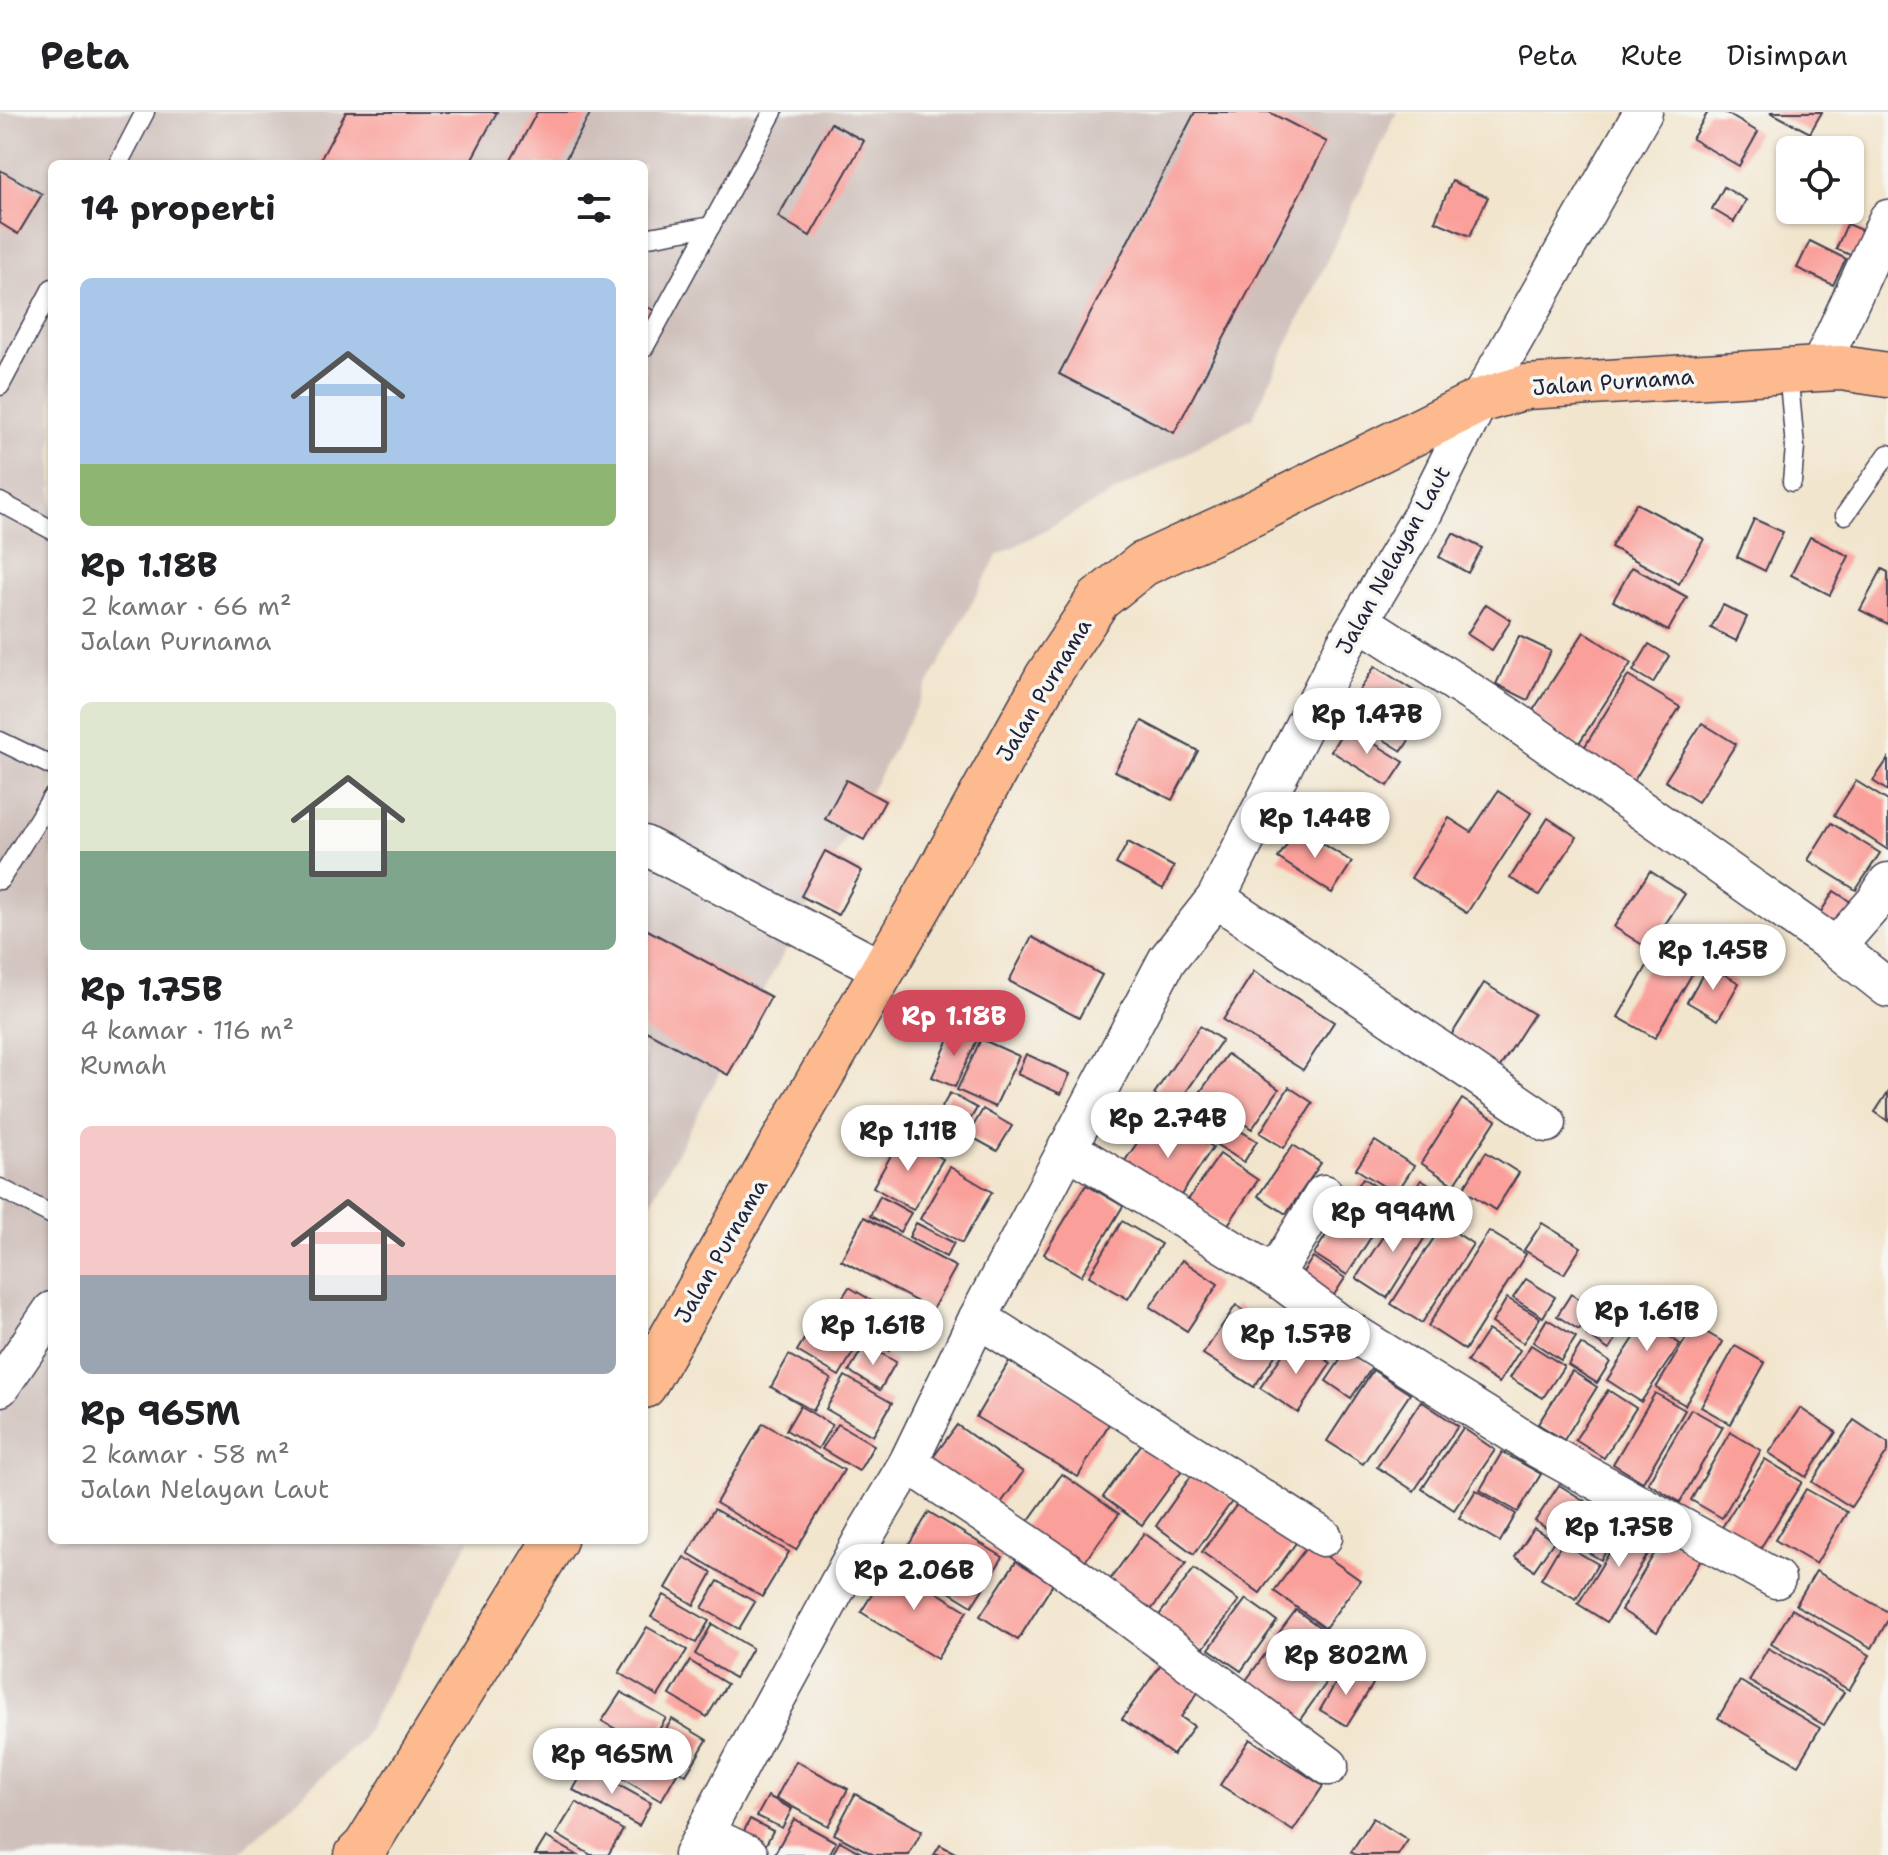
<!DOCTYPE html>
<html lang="id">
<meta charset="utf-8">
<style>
body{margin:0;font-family:"Shantell Sans",sans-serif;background:#f2f2f2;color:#202124;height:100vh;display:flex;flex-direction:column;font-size:30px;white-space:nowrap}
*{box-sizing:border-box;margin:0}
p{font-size:26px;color:#757577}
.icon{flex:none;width:44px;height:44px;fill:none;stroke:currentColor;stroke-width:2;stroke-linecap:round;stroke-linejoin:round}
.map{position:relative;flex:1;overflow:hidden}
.panel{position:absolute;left:48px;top:48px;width:600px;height:1384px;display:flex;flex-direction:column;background:#fff;border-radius:12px;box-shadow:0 2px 6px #0004}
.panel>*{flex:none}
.controls{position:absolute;left:1776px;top:24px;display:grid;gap:16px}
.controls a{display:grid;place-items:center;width:88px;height:88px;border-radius:12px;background:#fff;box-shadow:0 2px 6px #0004;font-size:40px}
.price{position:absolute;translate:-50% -68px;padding:0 18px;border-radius:28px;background:#fff;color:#222;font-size:26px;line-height:52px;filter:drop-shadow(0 2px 4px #0008)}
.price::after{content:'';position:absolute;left:50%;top:48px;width:24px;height:18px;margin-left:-12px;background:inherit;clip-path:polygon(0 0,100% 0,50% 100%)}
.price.current{background:#d1495b;color:#fff}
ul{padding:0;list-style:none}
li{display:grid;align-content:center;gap:16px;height:424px;padding:0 32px}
li span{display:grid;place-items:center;height:248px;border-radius:12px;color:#555}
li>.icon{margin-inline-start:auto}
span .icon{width:144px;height:144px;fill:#fffc;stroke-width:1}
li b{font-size:34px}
h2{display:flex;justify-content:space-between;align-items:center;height:96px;padding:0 32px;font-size:34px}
header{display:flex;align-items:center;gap:48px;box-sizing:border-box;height:112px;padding:0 40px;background:#fff;border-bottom:2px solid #e0e0e0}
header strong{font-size:38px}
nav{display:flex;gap:44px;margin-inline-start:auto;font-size:28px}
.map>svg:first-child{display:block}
.industrial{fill:#cfc0bb}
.building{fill:#fa9f9a}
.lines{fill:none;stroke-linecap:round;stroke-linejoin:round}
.lane-casing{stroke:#413f51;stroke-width:21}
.street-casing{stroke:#413f51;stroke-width:41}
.primary-casing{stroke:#413f51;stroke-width:47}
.lane{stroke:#fff;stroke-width:18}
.street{stroke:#fff;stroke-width:38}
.primary{stroke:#fcba8e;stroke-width:44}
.labels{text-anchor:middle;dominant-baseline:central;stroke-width:7;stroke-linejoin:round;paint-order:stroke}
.street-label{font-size:22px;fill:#22223b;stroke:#f6f6f2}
</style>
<header>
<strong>Peta</strong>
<nav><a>Peta</a><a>Rute</a><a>Disimpan</a></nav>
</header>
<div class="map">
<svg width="1888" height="1743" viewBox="0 0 1888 1743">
<rect width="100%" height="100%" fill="#f6f6f2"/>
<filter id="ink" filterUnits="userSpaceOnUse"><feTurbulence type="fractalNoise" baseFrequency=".0125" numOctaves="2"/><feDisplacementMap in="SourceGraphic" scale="16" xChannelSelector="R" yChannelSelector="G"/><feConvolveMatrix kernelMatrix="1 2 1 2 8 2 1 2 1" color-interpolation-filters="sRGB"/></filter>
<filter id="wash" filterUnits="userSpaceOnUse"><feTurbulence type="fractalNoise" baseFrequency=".006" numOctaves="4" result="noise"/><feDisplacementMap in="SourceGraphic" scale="32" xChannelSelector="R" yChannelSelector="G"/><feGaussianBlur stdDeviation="1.8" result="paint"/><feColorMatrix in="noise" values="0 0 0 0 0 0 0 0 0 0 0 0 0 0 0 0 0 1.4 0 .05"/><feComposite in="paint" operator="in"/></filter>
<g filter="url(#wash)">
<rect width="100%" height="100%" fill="#f2e5cd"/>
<!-- industrial -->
<polygon class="industrial" points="0,0 1397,0 1253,305 997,444 644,1102 644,52 52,52 52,1428 469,1428 361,1629 237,1743 0,1743"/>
<g id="blocks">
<!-- building -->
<g class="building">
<polygon points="346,0 497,0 469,52 318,52"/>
<polygon points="537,0 591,0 563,52 509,52"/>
<polygon points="1195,0 1269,0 1327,30 1174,321 1059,262"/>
<polygon points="1708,0 1724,0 1758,20 1739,54 1692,27"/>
<polygon points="1770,0 1822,0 1810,21"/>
<polygon points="831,11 864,29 810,124 778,105"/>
<polygon points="0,58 42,82 18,122 0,111"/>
<polygon points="1452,69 1488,85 1470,124 1435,109"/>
<polygon points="1724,75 1746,88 1734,110 1712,97"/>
<polygon points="1847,112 1868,121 1858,146 1836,137"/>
<polygon points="1810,129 1846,147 1833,173 1797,156"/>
<polygon points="644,193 660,202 644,230"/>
<polygon points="1636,391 1704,427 1679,472 1611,435"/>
<polygon points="1754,407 1783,420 1765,459 1737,445"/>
<polygon points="1453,421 1482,436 1468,461 1439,445"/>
<polygon points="1810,425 1849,444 1830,483 1791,463"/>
<polygon points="1632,455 1687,485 1668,519 1613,489"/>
<polygon points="1882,457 1888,460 1888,512 1860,498"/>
<polygon points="1486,492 1511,508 1492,538 1467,522"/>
<polygon points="1723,493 1747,505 1736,529 1711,516"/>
<polygon points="1584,520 1631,551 1577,634 1530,603"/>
<polygon points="1519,524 1551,539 1528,588 1496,572"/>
<polygon points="1649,532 1669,544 1653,571 1633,559"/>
<polygon points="1375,554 1433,591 1402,639 1344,603"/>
<polygon points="1628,564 1680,595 1630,675 1579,644"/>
<polygon points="1142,609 1198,639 1172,688 1115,659"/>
<polygon points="1702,611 1736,632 1698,690 1665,669"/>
<polygon points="1346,614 1404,650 1388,674 1331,639"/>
<polygon points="1888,647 1888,679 1873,669"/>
<polygon points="846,668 885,689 864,728 825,707"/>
<polygon points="1856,669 1888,689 1888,738 1834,703"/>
<polygon points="1498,679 1531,701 1467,801 1411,766 1449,706 1471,720"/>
<polygon points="1548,706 1577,725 1539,783 1510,766"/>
<polygon points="1831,711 1880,741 1856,778 1808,748"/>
<polygon points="1298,716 1352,750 1332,781 1278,746"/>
<polygon points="1128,730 1174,755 1163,777 1116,752"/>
<polygon points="825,739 862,759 838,803 801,784"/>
<polygon points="1650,759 1685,782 1649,837 1614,815"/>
<polygon points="1834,779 1857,794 1841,818 1819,803"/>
<polygon points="644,816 771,885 728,963 644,918"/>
<polygon points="1664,824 1702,845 1655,926 1618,905"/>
<polygon points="1032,825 1102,863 1079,906 1009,869"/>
<polygon points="1708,853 1739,871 1718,908 1687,890"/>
<polygon points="1254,859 1334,910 1303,958 1223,908"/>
<polygon points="1484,871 1534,902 1496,961 1447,930"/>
<polygon points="1200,914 1222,928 1175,996 1154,982"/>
<polygon points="953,918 977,928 955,975 932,965"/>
<polygon points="981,927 1019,944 995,995 957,978"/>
<polygon points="1026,942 1070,962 1061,982 1017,962"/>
<polygon points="1227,942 1279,977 1252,1017 1199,982"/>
<polygon points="1289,975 1313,991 1284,1036 1260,1021"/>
<polygon points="1888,980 1888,1009 1875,1000"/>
<polygon points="950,981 977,996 958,1028 932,1013"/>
<polygon points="1462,987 1496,1008 1454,1073 1421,1051"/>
<polygon points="1192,989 1257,1029 1244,1050 1179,1009"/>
<polygon points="983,997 1012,1014 997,1039 968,1023"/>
<polygon points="1174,1010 1213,1035 1177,1089 1122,1053 1146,1018 1161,1029"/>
<polygon points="902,1024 943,1047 913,1098 873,1075"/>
<polygon points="1375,1029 1414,1054 1396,1082 1356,1057"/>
<polygon points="1293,1033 1321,1051 1286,1102 1258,1084"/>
<polygon points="1486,1040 1519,1061 1495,1098 1463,1077"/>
<polygon points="1220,1042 1258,1068 1227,1114 1188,1088"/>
<polygon points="950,1055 992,1080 962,1131 920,1107"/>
<polygon points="1363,1066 1395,1087 1347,1163 1314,1142"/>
<polygon points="1421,1068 1447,1084 1429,1112 1404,1095"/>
<polygon points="1086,1073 1123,1094 1081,1164 1044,1142"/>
<polygon points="880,1084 911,1101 900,1120 870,1104"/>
<polygon points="1400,1098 1430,1117 1387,1186 1356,1166"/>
<polygon points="864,1105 956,1155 932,1198 841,1148"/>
<polygon points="1122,1109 1161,1132 1128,1187 1089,1164"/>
<polygon points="916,1111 954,1131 946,1145 909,1125"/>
<polygon points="1542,1111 1581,1135 1564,1162 1524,1138"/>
<polygon points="1443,1112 1473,1132 1422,1211 1391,1192"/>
<polygon points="1489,1119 1526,1142 1465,1238 1428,1214"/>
<polygon points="1313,1145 1345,1166 1332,1186 1299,1166"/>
<polygon points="1182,1148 1218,1172 1187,1219 1150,1195"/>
<polygon points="1526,1167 1555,1185 1543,1205 1513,1186"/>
<polygon points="849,1175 906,1209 889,1239 831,1204"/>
<polygon points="1571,1182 1593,1197 1579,1218 1557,1204"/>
<polygon points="1507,1186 1540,1206 1523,1231 1492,1211"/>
<polygon points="1666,1186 1683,1197 1666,1222 1680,1232 1641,1290 1607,1268 1645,1209 1649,1211"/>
<polygon points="1236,1193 1286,1227 1254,1275 1203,1242"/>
<polygon points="818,1204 860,1229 839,1264 797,1239"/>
<polygon points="1547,1207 1576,1225 1561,1248 1533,1230"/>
<polygon points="1597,1208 1619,1222 1609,1238 1587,1223"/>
<polygon points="1694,1213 1723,1230 1685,1293 1656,1276"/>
<polygon points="1488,1218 1520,1238 1499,1271 1467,1250"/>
<polygon points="1293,1227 1331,1251 1298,1301 1260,1276"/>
<polygon points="865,1232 896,1250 880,1278 849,1259"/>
<polygon points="1581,1232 1610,1250 1597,1271 1568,1253"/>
<polygon points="1531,1233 1564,1254 1543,1286 1510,1266"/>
<polygon points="1735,1234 1765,1251 1731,1312 1701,1295"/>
<polygon points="1347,1238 1373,1254 1351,1286 1326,1269"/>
<polygon points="789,1243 831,1267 813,1299 771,1275"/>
<polygon points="1011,1246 1113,1305 1078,1365 976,1305"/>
<polygon points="1373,1258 1410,1282 1363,1352 1327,1329"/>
<polygon points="1572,1259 1597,1275 1564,1328 1538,1312"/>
<polygon points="845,1264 892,1291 873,1324 826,1297"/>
<polygon points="1608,1278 1636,1296 1604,1346 1575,1328"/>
<polygon points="1655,1281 1685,1298 1643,1370 1613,1352"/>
<polygon points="1421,1289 1458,1314 1414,1379 1377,1355"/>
<polygon points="800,1294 832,1313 818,1337 786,1318"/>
<polygon points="1800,1296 1836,1320 1806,1365 1769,1341"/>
<polygon points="1691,1297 1723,1315 1680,1390 1648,1371"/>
<polygon points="1854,1308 1888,1331 1888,1339 1851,1395 1812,1370"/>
<polygon points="763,1311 844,1358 796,1438 716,1391"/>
<polygon points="838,1312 874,1333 859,1359 822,1337"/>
<polygon points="957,1313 1023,1360 996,1398 929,1351"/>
<polygon points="1463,1316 1495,1338 1454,1398 1422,1377"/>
<polygon points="1730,1320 1761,1338 1722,1406 1691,1388"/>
<polygon points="1149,1322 1188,1350 1142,1413 1103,1385"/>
<polygon points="1502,1340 1541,1362 1518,1400 1480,1378"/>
<polygon points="1765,1347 1802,1370 1758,1440 1721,1417"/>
<polygon points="1194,1360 1233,1388 1194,1442 1156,1414"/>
<polygon points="1062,1362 1119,1402 1080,1456 1024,1415"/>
<polygon points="1559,1373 1585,1389 1560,1425 1535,1409"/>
<polygon points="1806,1377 1847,1400 1816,1452 1775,1428"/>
<polygon points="1476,1378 1516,1402 1500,1430 1459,1406"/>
<polygon points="1241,1387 1298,1428 1260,1481 1202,1440"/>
<polygon points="1593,1391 1624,1409 1601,1448 1569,1429"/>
<polygon points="714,1397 789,1440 762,1485 688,1441"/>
<polygon points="929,1400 1003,1445 972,1494 899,1449"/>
<polygon points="1631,1405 1660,1422 1607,1510 1578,1492"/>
<polygon points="1534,1416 1554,1429 1534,1458 1515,1445"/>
<polygon points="1144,1421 1186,1451 1151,1498 1109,1469"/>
<polygon points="1664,1425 1701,1447 1657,1520 1621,1498"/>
<polygon points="1562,1431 1598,1452 1576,1487 1541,1467"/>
<polygon points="1309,1432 1360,1468 1325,1516 1274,1479"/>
<polygon points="684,1445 712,1461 694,1493 666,1476"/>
<polygon points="1016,1449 1053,1472 1018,1528 980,1504"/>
<polygon points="891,1452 967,1499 937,1547 861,1500"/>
<polygon points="1194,1457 1239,1489 1202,1538 1157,1506"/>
<polygon points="1816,1459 1888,1500 1888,1508 1872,1536 1796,1493"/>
<polygon points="718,1469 755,1490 739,1517 702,1496"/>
<polygon points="664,1483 709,1509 696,1531 651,1505"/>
<polygon points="1246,1487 1277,1509 1241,1559 1209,1537"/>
<polygon points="1792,1497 1870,1543 1849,1578 1771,1532"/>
<polygon points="1296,1498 1344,1533 1327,1556 1278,1522"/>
<polygon points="712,1512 752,1536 735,1566 695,1542"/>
<polygon points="647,1515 687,1538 658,1584 619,1561"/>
<polygon points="1276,1527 1330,1566 1296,1613 1242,1574"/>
<polygon points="1768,1536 1844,1580 1824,1613 1749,1569"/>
<polygon points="690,1549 727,1572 707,1605 670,1583"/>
<polygon points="1161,1552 1199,1579 1181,1605 1194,1614 1173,1643 1122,1607"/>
<polygon points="1345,1555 1373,1572 1347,1614 1320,1598"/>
<polygon points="1740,1569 1820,1616 1798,1653 1718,1606"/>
<polygon points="621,1580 666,1606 648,1636 602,1609"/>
<polygon points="672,1607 707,1628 686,1663 651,1642"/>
<polygon points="1250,1627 1323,1674 1293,1719 1220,1673"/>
<polygon points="633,1635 677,1661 661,1689 616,1663"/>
<polygon points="796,1649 848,1677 828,1714 776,1686"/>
<polygon points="586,1655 651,1691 639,1714 573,1678"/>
<polygon points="855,1682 922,1719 909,1743 874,1743 834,1722"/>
<polygon points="768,1684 792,1697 782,1716 757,1704"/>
<polygon points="576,1690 623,1718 608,1743 591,1743 556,1722"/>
<polygon points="1373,1706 1408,1728 1398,1743 1356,1743 1351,1740"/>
<polygon points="750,1707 773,1719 762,1740 739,1729"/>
<polygon points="794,1707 836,1730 829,1743 774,1743"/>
<polygon points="546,1725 577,1743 535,1743"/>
<polygon points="840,1729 865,1743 832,1743"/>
<polygon points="940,1733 959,1743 934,1743"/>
</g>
</g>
</g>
<g filter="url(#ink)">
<use href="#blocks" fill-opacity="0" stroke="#413f51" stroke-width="2"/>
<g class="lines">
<!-- lane casing -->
<g class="lane-casing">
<g id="lane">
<polyline points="118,52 145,0"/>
<polyline points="644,126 711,114"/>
<polyline points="644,236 773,0"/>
<polyline points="1788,259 1795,335 1792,370"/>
<polyline points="0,274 52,176"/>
<polyline points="0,390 52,418"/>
<polyline points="1845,403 1888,342"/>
<polyline points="0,629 52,654"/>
<polyline points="0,768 52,685"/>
<polyline points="0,1076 52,1103"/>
</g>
</g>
<!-- street casing -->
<g class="street-casing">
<g id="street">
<polyline points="1819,257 1888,107"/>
<polyline points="1360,509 1509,605 1836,835 1888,876"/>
<polyline points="644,733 883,858"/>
<polyline points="1216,786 1547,1011"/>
<polyline points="1836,835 1876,789 1888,770"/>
<polyline points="1067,1036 1274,1163 1348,1218 1539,1337 1776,1467"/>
<polyline points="1274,1163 1324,1082"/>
<polyline points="978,1206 1323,1425"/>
<polyline points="0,1275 52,1199"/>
<polyline points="908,1351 1059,1453 1329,1654"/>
<polyline points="705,1722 749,1743"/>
<polyline points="693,1743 755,1625 868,1418 908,1351 978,1206 1167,848 1216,786 1345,533 1420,407 1479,289 1643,0"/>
</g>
</g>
<!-- primary casing -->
<g class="primary-casing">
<g id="primary">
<polyline points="644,1274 781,1033 923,789 1047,565 1098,488 1143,452 1250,403 1479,289 1526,275 1819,257 1841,256 1888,263"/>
<polyline points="357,1743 366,1734 555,1428"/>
</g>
</g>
<!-- lane -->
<use href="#lane" class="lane"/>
<!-- street -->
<use href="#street" class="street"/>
<!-- primary -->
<use href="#primary" class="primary"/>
</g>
</g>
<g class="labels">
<!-- street labels -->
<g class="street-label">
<text transform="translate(1613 270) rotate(-4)">Jalan Purnama</text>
<text transform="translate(1393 448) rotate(-61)">Jalan Nelayan Laut</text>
<text transform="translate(1044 578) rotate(-59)">Jalan Purnama</text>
<text transform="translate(721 1139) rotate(-60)">Jalan Purnama</text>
</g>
</g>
</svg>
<div class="controls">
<a><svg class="icon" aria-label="locate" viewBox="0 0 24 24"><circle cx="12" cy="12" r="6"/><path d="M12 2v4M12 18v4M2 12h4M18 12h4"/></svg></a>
</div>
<b class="price" style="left:1367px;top:644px">Rp 1.47B</b>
<b class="price" style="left:1315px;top:748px">Rp 1.44B</b>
<b class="price" style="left:1713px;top:880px">Rp 1.45B</b>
<b class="price current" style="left:954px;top:946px">Rp 1.18B</b>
<b class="price" style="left:1168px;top:1048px">Rp 2.74B</b>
<b class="price" style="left:908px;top:1061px">Rp 1.11B</b>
<b class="price" style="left:1393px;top:1142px">Rp 994M</b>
<b class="price" style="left:1647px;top:1241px">Rp 1.61B</b>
<b class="price" style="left:873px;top:1255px">Rp 1.61B</b>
<b class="price" style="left:1296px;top:1264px">Rp 1.57B</b>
<b class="price" style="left:1619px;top:1457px">Rp 1.75B</b>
<b class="price" style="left:914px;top:1500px">Rp 2.06B</b>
<b class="price" style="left:1346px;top:1585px">Rp 802M</b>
<b class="price" style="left:612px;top:1684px">Rp 965M</b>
<section class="panel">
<h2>14 properti<svg class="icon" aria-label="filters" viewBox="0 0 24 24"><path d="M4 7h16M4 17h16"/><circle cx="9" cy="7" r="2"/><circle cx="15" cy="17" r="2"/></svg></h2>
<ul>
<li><span style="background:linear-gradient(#a9c7e8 75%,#8fb573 0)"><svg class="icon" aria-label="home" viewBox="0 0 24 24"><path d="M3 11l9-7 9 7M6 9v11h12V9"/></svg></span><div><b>Rp 1.18B</b><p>2 kamar · 66 m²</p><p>Jalan Purnama</p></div></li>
<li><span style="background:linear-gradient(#dfe7d0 60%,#7fa58c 0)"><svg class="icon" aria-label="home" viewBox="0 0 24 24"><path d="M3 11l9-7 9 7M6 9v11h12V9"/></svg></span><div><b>Rp 1.75B</b><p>4 kamar · 116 m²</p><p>Rumah</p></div></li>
<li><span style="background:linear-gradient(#f6c9c9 60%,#9aa5b1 0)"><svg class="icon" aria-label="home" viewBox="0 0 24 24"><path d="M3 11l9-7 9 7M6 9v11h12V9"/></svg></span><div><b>Rp 965M</b><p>2 kamar · 58 m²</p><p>Jalan Nelayan Laut</p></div></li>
</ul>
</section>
</div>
